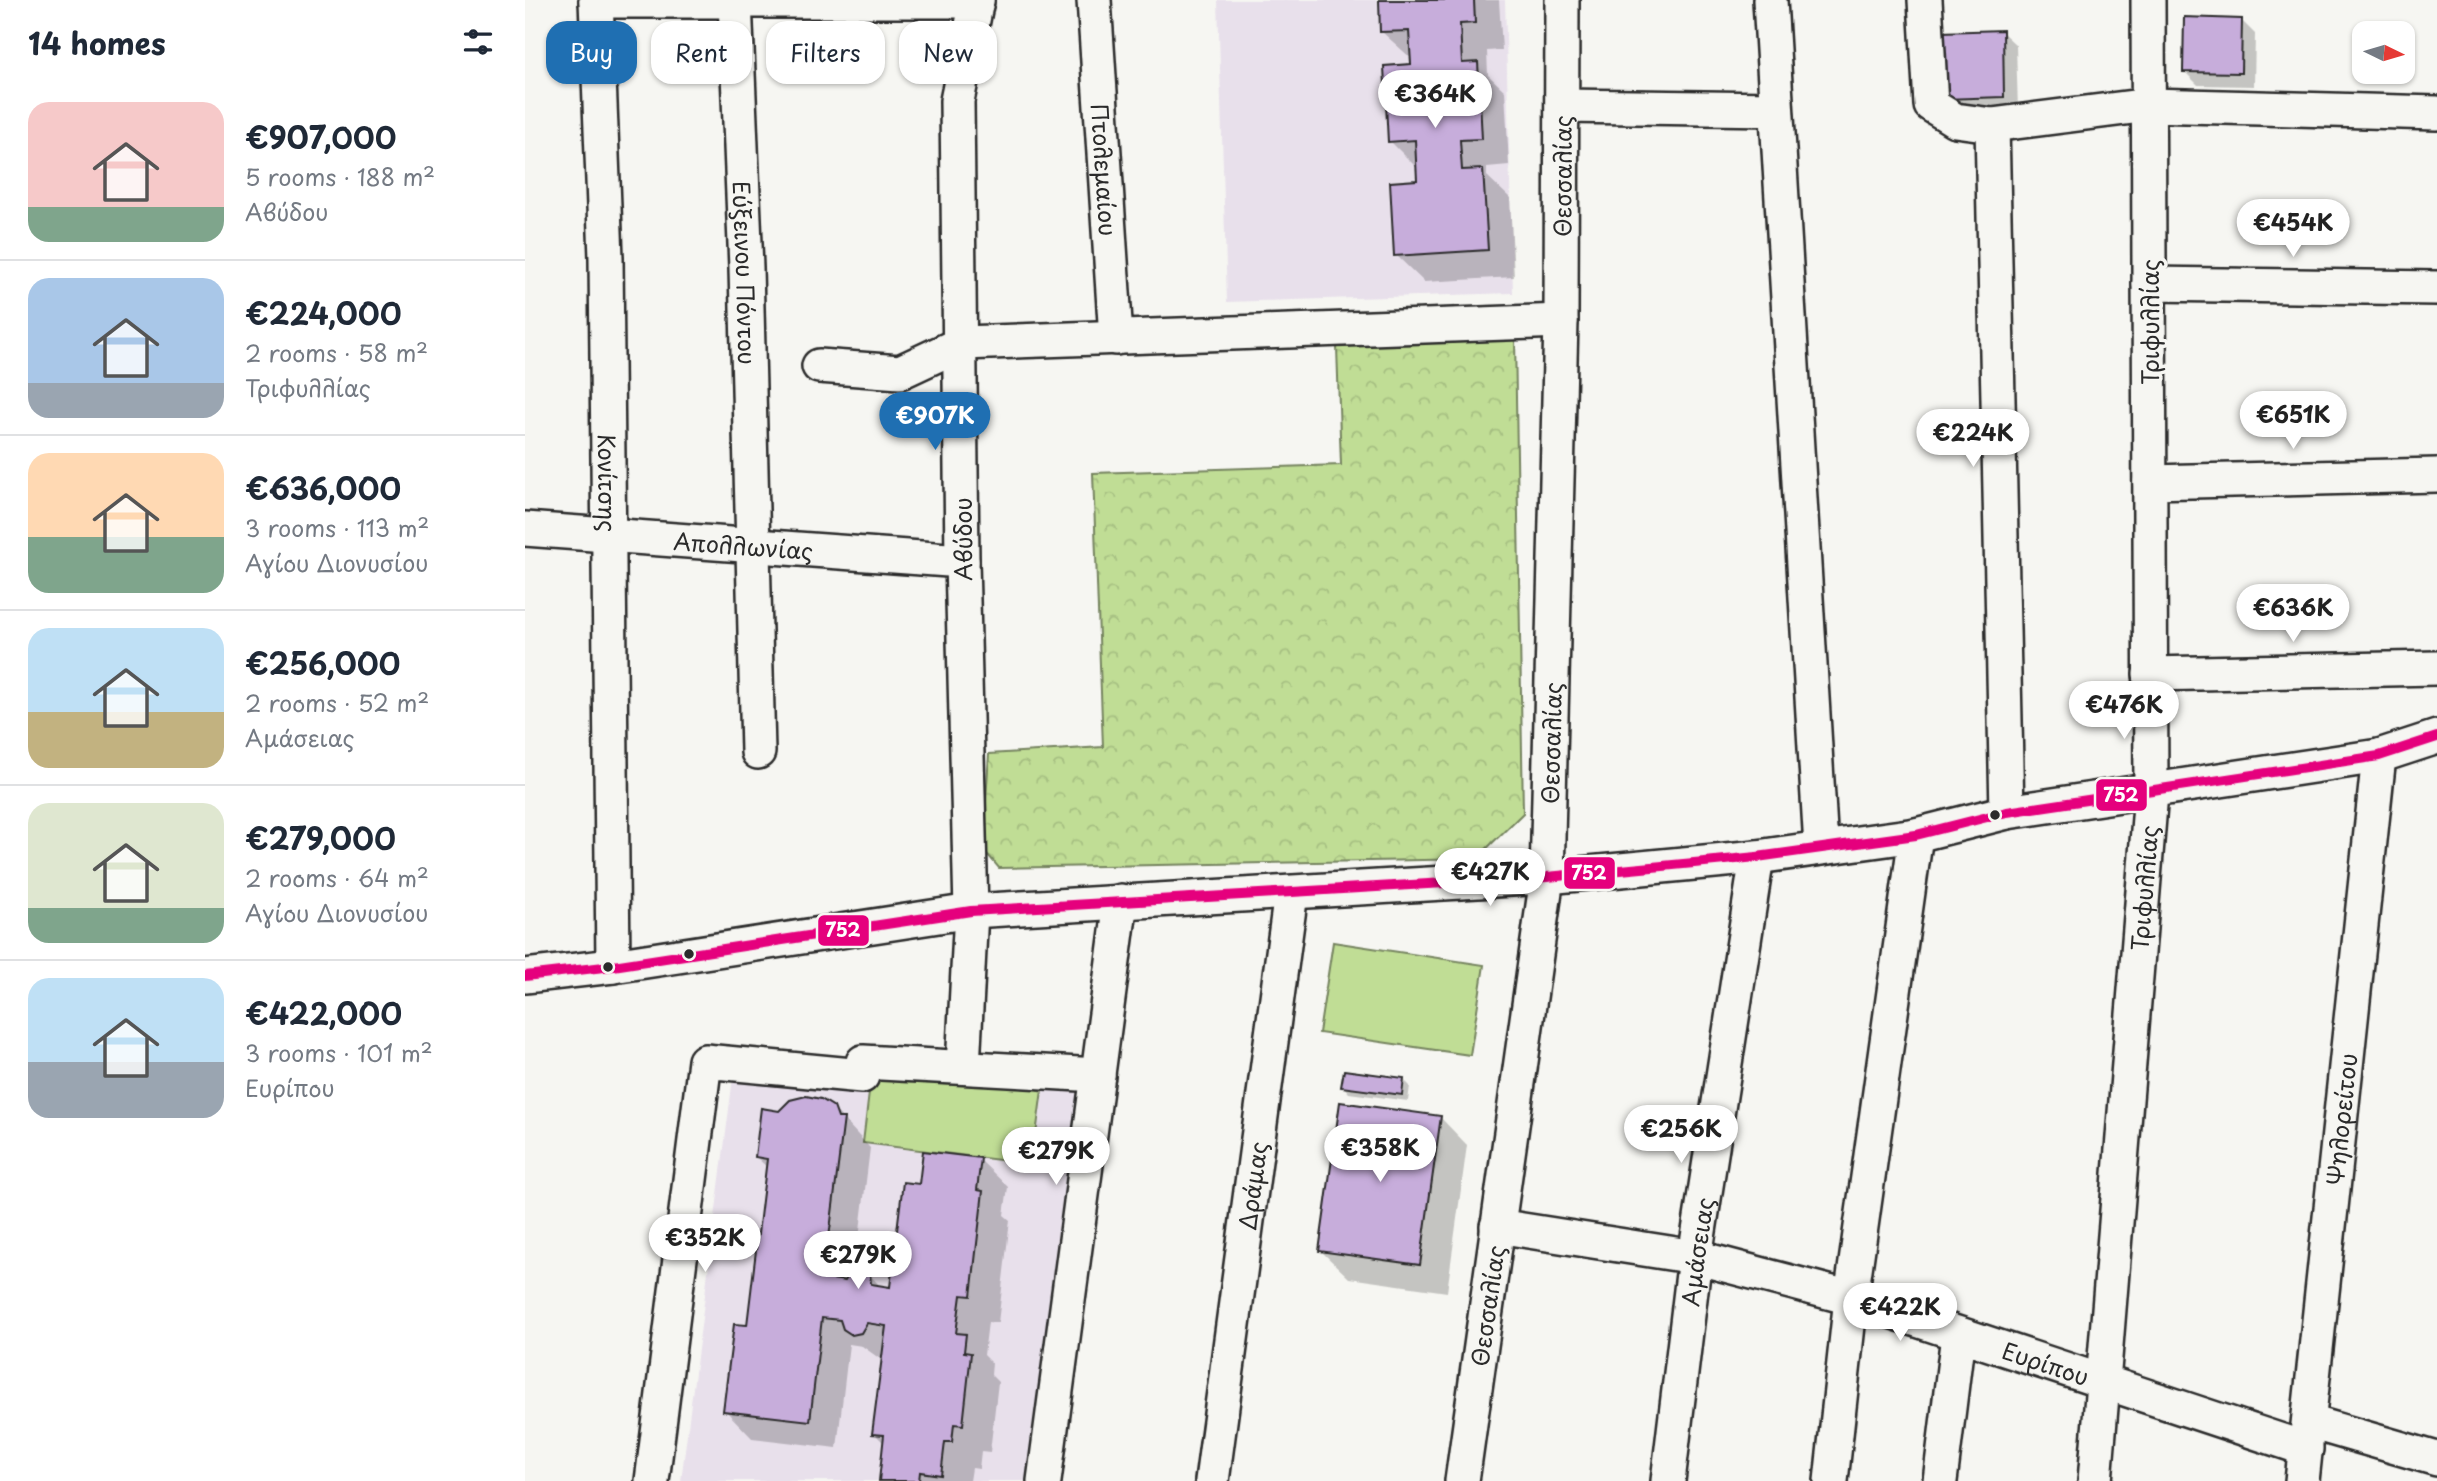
<!DOCTYPE html>
<meta charset="utf-8">
<style>
body{margin:0;font-family:"Playpen Sans",sans-serif;background:#f6f6f7;color:#1f2937;height:100vh;display:flex;flex-direction:column;font-size:26px;white-space:nowrap}
*{box-sizing:border-box;margin:0}
p{font-size:23px;color:#747a83}
.icon{flex:none;width:38px;height:38px;fill:none;stroke:currentColor;stroke-width:2;stroke-linecap:round;stroke-linejoin:round}
.map{position:relative;flex:1;overflow:hidden}
.side{display:flex;flex-direction:column;background:#fff;width:525px}
.side>*{flex:none}
.hud{position:absolute;left:21px;top:21px;width:665px;height:63px;display:flex;gap:14px}
.needle{width:46px;rotate:95deg}
.tools{position:absolute;left:1827px;top:21px;display:grid;gap:14px}
.tools a{display:grid;place-items:center;width:63px;height:63px;border-radius:14px;background:#fff;box-shadow:0 2px 5px #0004;font-size:35px}
.price{position:absolute;translate:-50% -60px;padding:0 16px;border-radius:24px;background:#fff;color:#222;font-size:23px;line-height:46px;filter:drop-shadow(0 2px 4px #0008)}
.price::after{content:'';position:absolute;left:50%;top:42px;width:21px;height:16px;margin-left:-10px;background:inherit;clip-path:polygon(0 0,100% 0,50% 100%)}
.price.active{background:#1f6fb2;color:#fff}
ul{padding:0;list-style:none}
li{display:flex;align-items:center;gap:21px;height:175px;padding:0 28px}
li+li{border-top:2px solid #e0e1e3}
li span{display:grid;place-items:center;flex:none;width:196px;height:140px;border-radius:21px;color:#555}
li>.icon{margin-inline-start:auto}
span .icon{width:84px;height:84px;fill:#fffc;stroke-width:1}
li b{font-size:30px}
h2{display:flex;justify-content:space-between;align-items:center;height:84px;padding:0 28px;font-size:30px}
.tag{padding:0 24px;border-radius:21px;background:#fff;box-shadow:0 2px 5px #0004;font-size:24px;line-height:63px}
.tag.active{background:#1f6fb2;color:#fff}
main{display:flex;flex:1;min-height:0}
.map>svg:first-child{display:block}
.built{fill:#e8e0eb}
.green{fill:#c0dd95;stroke:#768460;stroke-width:2}
.park{fill:url(#park-crowns);stroke:#768460;stroke-width:2}
.shadow{fill:#0003}
.building{fill:#c7addb;stroke:#2b2b2b;stroke-width:2}
.lines{fill:none;stroke-linecap:round;stroke-linejoin:round}
.minor-casing{stroke:#2b2b2b;stroke-width:38}
.minor{stroke:#f6f6f2;stroke-width:33}
.bus-1-casing{stroke:#f6f6f2;stroke-width:16}
.bus-1{stroke:#e5007d;stroke-width:10}
.bus-dot{fill:#2b2b2b;stroke:#f6f6f2;stroke-width:2.5}
.labels{text-anchor:middle;dominant-baseline:central;stroke-width:7;stroke-linejoin:round;paint-order:stroke}
.street-label{font-size:23px;fill:#2b2b2b;stroke:#f6f6f2}
.line-badge{stroke:#f6f6f2;stroke-width:2.5}
.badge-label{font-size:19px;text-anchor:middle;font-weight:bold;fill:#fff}
</style>
<main>
<section class="side">
<h2>14 homes<svg class="icon" aria-label="filters" viewBox="0 0 24 24"><path d="M4 7h16M4 17h16"/><circle cx="9" cy="7" r="2"/><circle cx="15" cy="17" r="2"/></svg></h2>
<ul>
<li><span style="background:linear-gradient(#f6c9c9 75%,#7fa58c 0)"><svg class="icon" aria-label="home" viewBox="0 0 24 24"><path d="M3 11l9-7 9 7M6 9v11h12V9"/></svg></span><div><b>€907,000</b><p>5 rooms · 188 m²</p><p>Αβύδου</p></div></li>
<li><span style="background:linear-gradient(#a9c7e8 75%,#9aa5b1 0)"><svg class="icon" aria-label="home" viewBox="0 0 24 24"><path d="M3 11l9-7 9 7M6 9v11h12V9"/></svg></span><div><b>€224,000</b><p>2 rooms · 58 m²</p><p>Τριφυλλίας</p></div></li>
<li><span style="background:linear-gradient(#ffd9b3 60%,#7fa58c 0)"><svg class="icon" aria-label="home" viewBox="0 0 24 24"><path d="M3 11l9-7 9 7M6 9v11h12V9"/></svg></span><div><b>€636,000</b><p>3 rooms · 113 m²</p><p>Αγίου Διονυσίου</p></div></li>
<li><span style="background:linear-gradient(#bfe0f5 60%,#c2b280 0)"><svg class="icon" aria-label="home" viewBox="0 0 24 24"><path d="M3 11l9-7 9 7M6 9v11h12V9"/></svg></span><div><b>€256,000</b><p>2 rooms · 52 m²</p><p>Αμάσειας</p></div></li>
<li><span style="background:linear-gradient(#dfe7d0 75%,#7fa58c 0)"><svg class="icon" aria-label="home" viewBox="0 0 24 24"><path d="M3 11l9-7 9 7M6 9v11h12V9"/></svg></span><div><b>€279,000</b><p>2 rooms · 64 m²</p><p>Αγίου Διονυσίου</p></div></li>
<li><span style="background:linear-gradient(#bfe0f5 60%,#9aa5b1 0)"><svg class="icon" aria-label="home" viewBox="0 0 24 24"><path d="M3 11l9-7 9 7M6 9v11h12V9"/></svg></span><div><b>€422,000</b><p>3 rooms · 101 m²</p><p>Ευρίπου</p></div></li>
</ul>
</section>
<div class="map">
<svg width="1912" height="1481" viewBox="0 0 1912 1481">
<defs>
<pattern id="park-crowns" width="20" height="18" patternUnits="userSpaceOnUse" patternTransform="scale(1.75)"><rect width="20" height="18" fill="#c0dd95"/><path d="M2 6a3 3 0 1 1 6 0M12 15a3 3 0 1 1 6 0" fill="none" stroke="#a5be81"/></pattern>
</defs>
<rect width="100%" height="100%" fill="#f6f6f2"/>
<filter id="ink" filterUnits="userSpaceOnUse"><feTurbulence type="fractalNoise" baseFrequency=".0143" numOctaves="2"/><feDisplacementMap in="SourceGraphic" scale="14" xChannelSelector="R" yChannelSelector="G"/><feConvolveMatrix kernelMatrix="1 2 1 2 8 2 1 2 1" color-interpolation-filters="sRGB"/></filter>
<g filter="url(#ink)">
<!-- built -->
<g class="built">
<polygon points="693,0 980,0 988,293 702,302"/>
<polygon points="208,1078 552,1088 500,1481 156,1481"/>
</g>
<!-- green -->
<g class="green">
<polygon points="808,942 959,965 945,1055 794,1033"/>
<polygon points="347,1068 517,1090 507,1164 338,1143"/>
</g>
<!-- park -->
<polygon class="park" points="990,338 998,813 951,859 474,868 458,849 464,754 578,747 568,473 816,465 812,347"/>
<!-- shadow -->
<g class="shadow">
<polygon points="855,0 974,0 977,50 962,51 963,75 980,91 984,165 962,167 962,176 985,198 989,277 899,282 871,255 894,182 892,168 865,141 887,59 857,32"/>
<polygon points="1716,20 1730,34 1729,86 1673,85 1659,71"/>
<polygon points="1477,32 1491,45 1493,110 1433,112 1419,98"/>
<polygon points="879,1080 885,1086 883,1101 824,1093 818,1086"/>
<polygon points="308,1108 345,1148 330,1272 344,1274 357,1288 367,1289 396,1186 455,1160 483,1187 479,1215 485,1220 473,1323 463,1322 459,1355 467,1363 466,1375 473,1382 465,1452 456,1451 454,1469 447,1468 445,1481 355,1481 360,1444 349,1433 358,1361 337,1346 324,1344 312,1448 227,1438 200,1410 224,1327 243,1168 231,1157 255,1112"/>
<polygon points="915,1117 942,1145 922,1292 824,1278 796,1251"/>
</g>
<!-- building -->
<g class="building">
<polygon points="854,0 949,0 950,23 935,24 937,63 953,62 957,139 935,140 937,170 958,169 963,250 869,256 865,182 892,180 890,140 863,142 859,66 886,64 884,31 855,32"/>
<polygon points="1659,17 1717,19 1716,73 1658,72"/>
<polygon points="1478,30 1479,97 1418,99 1416,32"/>
<polygon points="819,1070 879,1078 877,1095 816,1087"/>
<polygon points="281,1096 296,1099 309,1107 313,1118 319,1118 299,1278 320,1281 325,1272 334,1268 345,1273 346,1284 365,1287 378,1182 394,1184 398,1151 456,1158 452,1190 458,1191 446,1296 436,1295 431,1333 441,1334 439,1352 446,1353 438,1425 429,1424 427,1442 420,1442 416,1475 395,1472 394,1481 354,1481 359,1435 347,1434 361,1326 342,1323 336,1333 327,1335 318,1329 315,1320 297,1318 285,1421 198,1411 209,1324 222,1325 242,1159 230,1157 236,1108 254,1111 265,1100"/>
<polygon points="815,1102 916,1116 895,1265 794,1251"/>
</g>
<g class="lines">
<!-- minor casing -->
<g class="minor-casing">
<g id="minor">
<path id="s1" d="M 71,0 L 81,258 L 88,966"/>
<path id="s2" d="M 210,0 L 221,268 L 233,752"/>
<path id="s3" d="M 569,0 L 591,338"/>
<polyline points="1245,0 1296,847"/>
<polyline points="1400,0 1406,105 1430,120 1467,125 1624,105 1912,113"/>
<polyline points="71,1 452,1"/>
<polyline points="1038,106 1250,109"/>
<polyline points="1467,125 1482,812"/>
<polyline points="1624,284 1912,288"/>
<polyline points="294,366 375,372 437,343 1036,321"/>
<polyline points="1625,482 1912,475"/>
<path id="s4" d="M 0,529 L 437,561"/>
<polyline points="1625,674 1912,668"/>
<polyline points="0,976 88,966 446,911 1022,877 1232,857 1391,835 1482,812 1854,756 1912,737"/>
<polyline points="438,1067 446,911 437,561 432,101 452,0"/>
<path id="s5" d="M 972,1226 L 1170,1257 L 1326,1298 L 1781,1449"/>
<polyline points="1785,1422 1912,1459"/>
<polyline points="127,1481 180,1061 337,1076 338,1062 573,1075"/>
<polyline points="519,1481 596,901"/>
<path id="s6" d="M 687,1481 L 766,893"/>
<path id="s7" d="M 937,1481 L 1022,877 L 1036,321 L 1037,0"/>
<path id="s8" d="M 1143,1481 L 1170,1257 L 1232,857"/>
<polyline points="1306,1481 1326,1298 1391,835"/>
<polyline points="1415,1481 1433,1335"/>
<path id="s9" d="M 1570,1481 L 1626,793 L 1623,0"/>
<path id="s10" d="M 1777,1481 L 1854,756"/>
</g>
</g>
<!-- minor -->
<use href="#minor" class="minor"/>
<!-- bus-1 casing -->
<g class="bus-1-casing">
<polyline id="bus-1" points="0,976 88,966 446,911 1022,877 1232,857 1391,835 1482,812 1854,756 1912,737"/>
</g>
<!-- bus-1 -->
<use href="#bus-1" class="bus-1"/>
</g>
</g>
<!-- markers -->
<g class="bus-dot">
<circle cx="1470" cy="815" r="6"/>
<circle cx="164" cy="954" r="6"/>
<circle cx="83" cy="967" r="6"/>
</g>
<g class="labels">
<!-- street labels -->
<g class="street-label">
<text stroke="none"><textPath href="#s3" startOffset="170">Πτολεμαίου</textPath></text>
<text stroke="none"><textPath href="#s7" startOffset="1311">Θεσσαλίας</textPath></text>
<text stroke="none"><textPath href="#s2" startOffset="273">Εύξεινου Πόντου</textPath></text>
<text transform="translate(1624 322) rotate(-90)">Τριφυλλίας</text>
<text stroke="none"><textPath href="#s1" startOffset="483">Κονίτσης</textPath></text>
<text transform="translate(437 539) rotate(-90)">Αβύδου</text>
<text stroke="none"><textPath href="#s4" startOffset="219">Απολλωνίας</textPath></text>
<text stroke="none"><textPath href="#s7" startOffset="744">Θεσσαλίας</textPath></text>
<text stroke="none"><textPath href="#s9" startOffset="595">Τριφυλλίας</textPath></text>
<text stroke="none"><textPath href="#s10" startOffset="364">Ψηλορείτου</textPath></text>
<text stroke="none"><textPath href="#s6" startOffset="298">Δράμας</textPath></text>
<text stroke="none"><textPath href="#s8" startOffset="231">Αμάσειας</textPath></text>
<text stroke="none"><textPath href="#s7" startOffset="177">Θεσσαλίας</textPath></text>
<text stroke="none"><textPath href="#s5" startOffset="567">Ευρίπου</textPath></text>
</g>
</g>
<g class="line-badge">
<rect x="1570" y="778" width="53" height="34" rx="7" fill="#e5007d"/>
<rect x="1038" y="856" width="53" height="34" rx="7" fill="#e5007d"/>
<rect x="292" y="914" width="53" height="33" rx="7" fill="#e5007d"/>
</g>
<g class="badge-label">
<text x="1596" y="802">752</text>
<text x="1064" y="880">752</text>
<text x="318" y="937">752</text>
</g>
</svg>
<div class="tools">
<a><svg class="needle" viewBox="-14 -14 28 28"><path d="M0-13l5 13h-10z" fill="#e53935"/><path d="M0 13l5-13h-10z" fill="#747a83"/></svg></a>
</div>
<b class="price" style="left:910px;top:130px">€364K</b>
<b class="price" style="left:1768px;top:259px">€454K</b>
<b class="price" style="left:1768px;top:451px">€651K</b>
<b class="price active" style="left:410px;top:452px">€907K</b>
<b class="price" style="left:1448px;top:469px">€224K</b>
<b class="price" style="left:1768px;top:644px">€636K</b>
<b class="price" style="left:1599px;top:741px">€476K</b>
<b class="price" style="left:965px;top:908px">€427K</b>
<b class="price" style="left:1156px;top:1165px">€256K</b>
<b class="price" style="left:855px;top:1184px">€358K</b>
<b class="price" style="left:531px;top:1187px">€279K</b>
<b class="price" style="left:180px;top:1274px">€352K</b>
<b class="price" style="left:333px;top:1291px">€279K</b>
<b class="price" style="left:1375px;top:1343px">€422K</b>
<div class="hud">
<a class="tag active">Buy</a>
<a class="tag">Rent</a>
<a class="tag">Filters</a>
<a class="tag">New</a>
</div>
</div>
</main>
